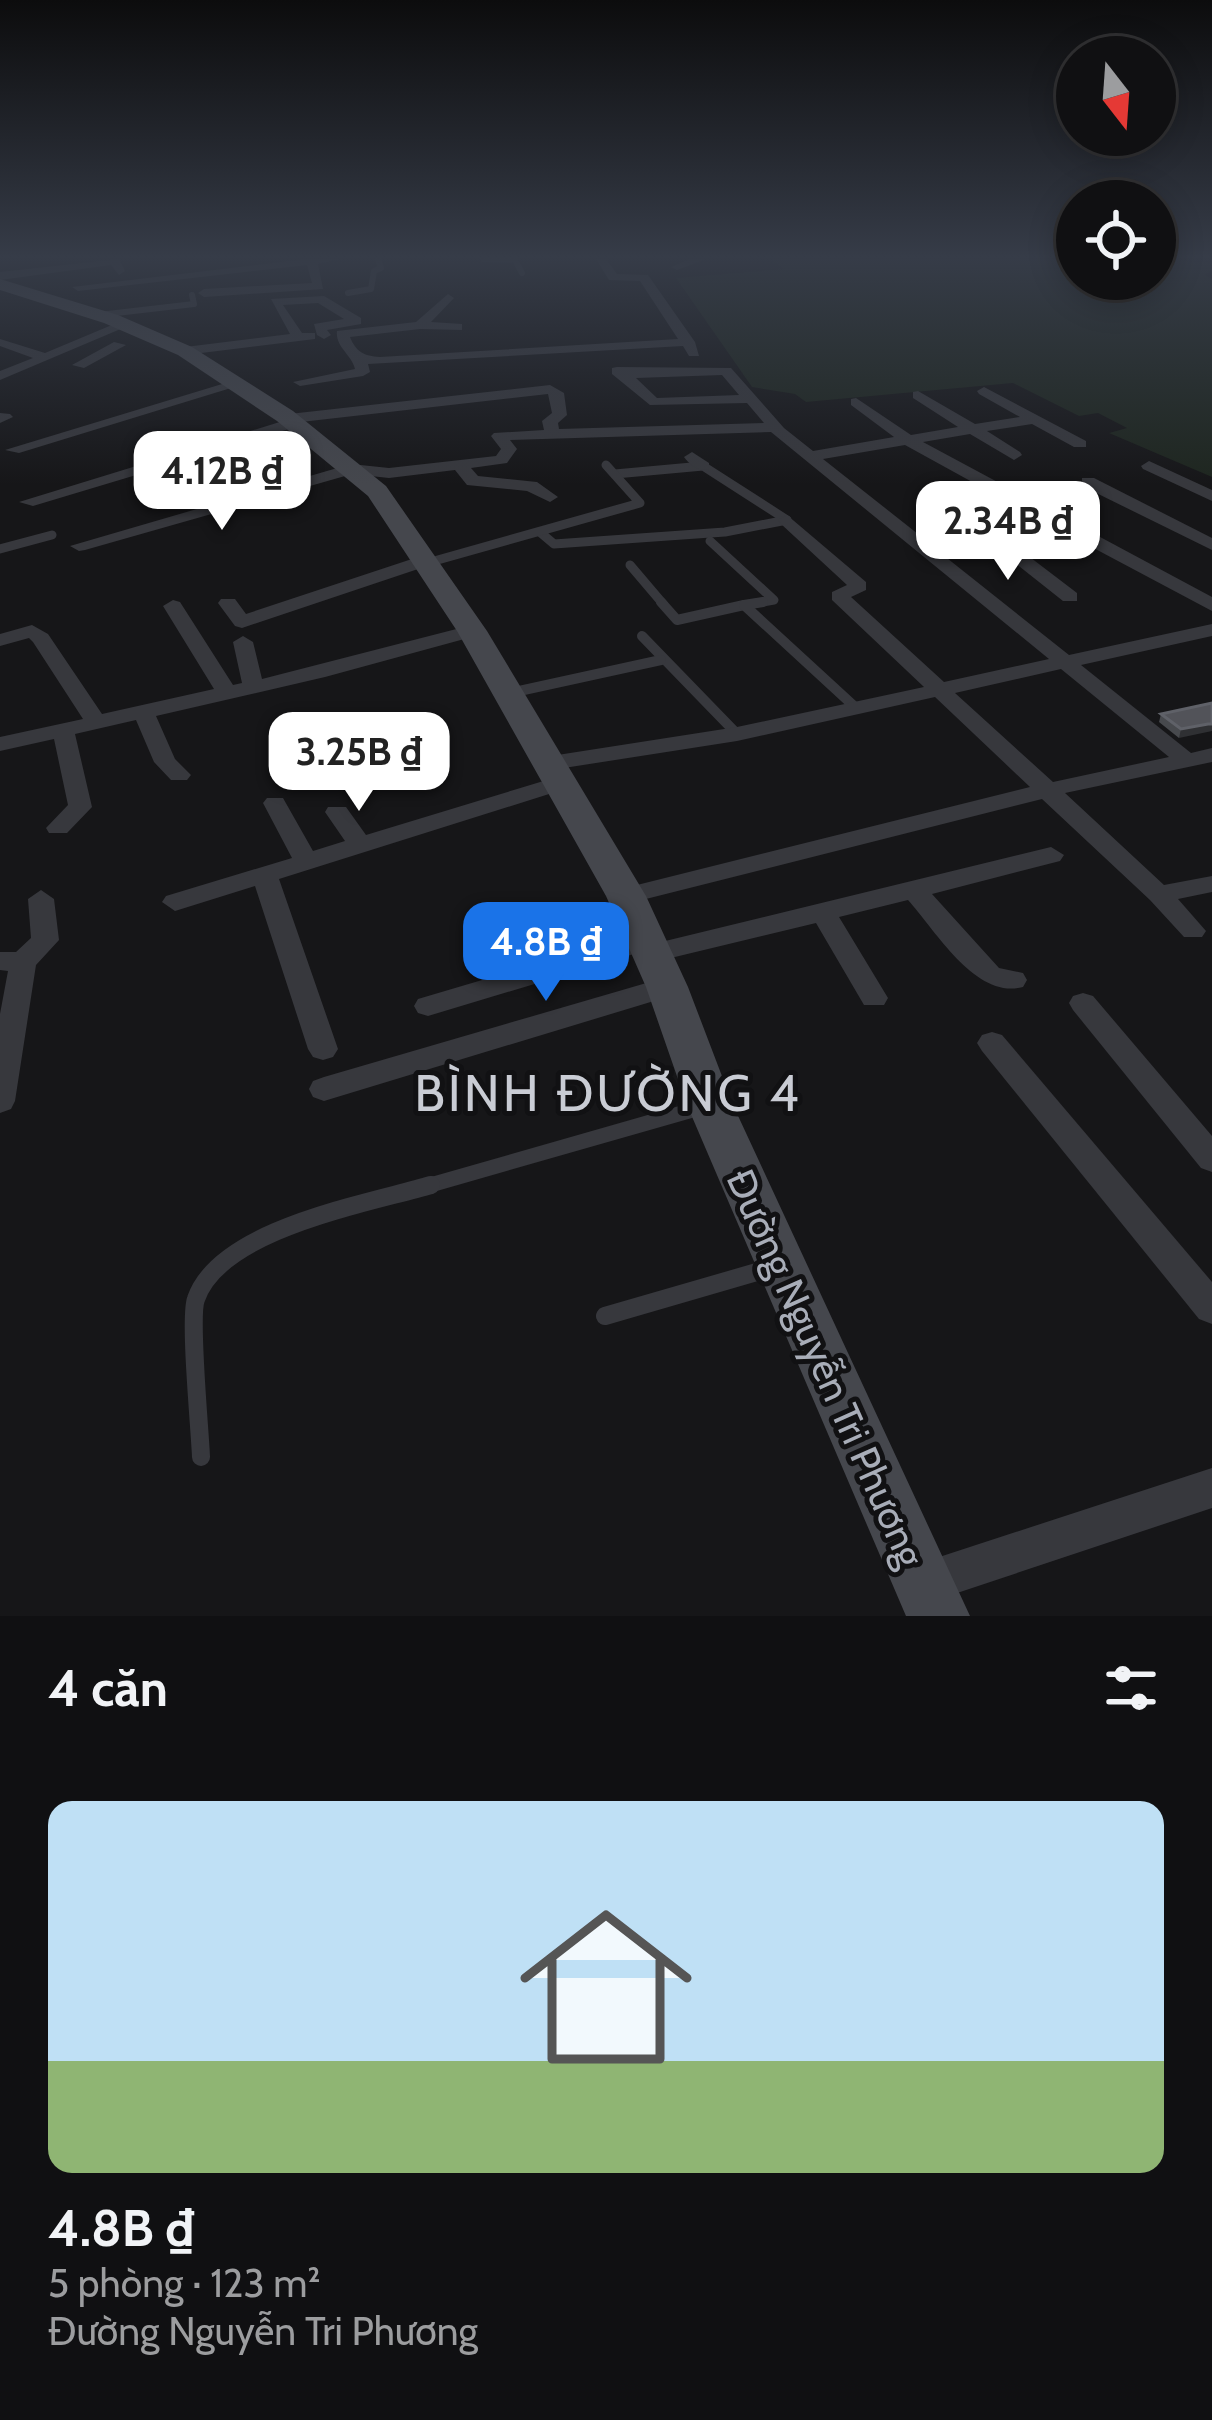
<!DOCTYPE html>
<html lang="vi">
<meta charset="utf-8">
<style>
body{margin:0;font-family:Cabin,sans-serif;background:#19191b;color:#f1f3f6;height:100vh;display:flex;flex-direction:column;font-size:45px;white-space:nowrap}
*{box-sizing:border-box;margin:0}
p{font-size:39px;color:#9c9d9f}
.icon{flex:none;width:66px;height:66px;fill:none;stroke:currentColor;stroke-width:2;stroke-linecap:round;stroke-linejoin:round}
.map{position:relative;height:1616px;overflow:hidden}
.side{display:flex;flex-direction:column;background:#101012;flex:1}
.side>*{flex:none}
.needle{width:78px;rotate:163deg}
.controls{position:absolute;left:1056px;top:36px;display:grid;gap:24px}
.controls a{display:grid;place-items:center;width:120px;height:120px;border-radius:50%;background:#101012;box-shadow:0 6px 30px #0003,0 0 0 3px #303032;font-size:60px}
.price{position:absolute;translate:-50% -102px;padding:0 27px;border-radius:24px;background:#fff;color:#222;font-size:39px;line-height:78px;filter:drop-shadow(0 3px 6px #0008)}
.price::after{content:'';position:absolute;left:50%;top:72px;width:36px;height:27px;margin-left:-18px;background:inherit;clip-path:polygon(0 0,100% 0,50% 100%)}
.price.active{background:#1a73e8;color:#fff}
ul{padding:0;list-style:none}
li{display:grid;align-content:center;gap:24px;height:636px;padding:0 48px}
li span{display:grid;place-items:center;height:372px;border-radius:24px;color:#555}
li>.icon{margin-inline-start:auto}
span .icon{width:216px;height:216px;fill:#fffc;stroke-width:1}
li b{font-size:51px}
h2{display:flex;justify-content:space-between;align-items:center;height:144px;padding:0 48px;font-size:51px}
.map>svg:first-child{display:block}
.green{fill:#1e261f}
.lines{fill:none;stroke-linecap:round;stroke-linejoin:round}
.service-far4{stroke:#37383d;stroke-width:6}
.service-far3{stroke:#37383d;stroke-width:9}
.service-far2{stroke:#37383d;stroke-width:10}
.service-far1{stroke:#37383d;stroke-width:15}
.service{stroke:#37383d;stroke-width:18}
.minor{fill:#37383d;fill-rule:evenodd}
.secondary{fill:#45474d;fill-rule:evenodd}
.wall{fill:#47494d}
.shaded-wall{fill:#2f3033}
.building{fill:#525359;stroke:#5f6168;stroke-width:3}
.labels{text-anchor:middle;dominant-baseline:central;stroke-width:10;stroke-linejoin:round;paint-order:stroke}
.street-label{font-size:39px;fill:#a8adb8;stroke:#111113}
.near-neighbourhood-label{font-size:51px;letter-spacing:3px;fill:#c9ccd4;stroke:#111113}
</style>
<div class="map">
<svg width="1212" height="1616" viewBox="0 0 1212 1616">
<rect width="100%" height="100%" fill="#161618"/>
<!-- green -->
<polygon class="green" points="771,259 1077,259 1077,279 1155,279 1155,259 1212,263 1212,270 1205,275 1212,279 1212,477 1109,433 1127,428 1098,413 1079,416 1013,383 806,402 795,394 752,387 676,278 784,269"/>
<g class="lines">
<!-- service-far4 -->
<g class="service-far4">
<polyline points="483,259 515,260 522,273"/>
<polyline points="348,293 371,289 374,271 381,268 378,259"/>
<polyline points="99,315 194,304 192,295"/>
</g>
<!-- service-far3 -->
<g class="service-far3">
<polyline points="615,474 703,466 787,520"/>
<polyline points="541,533 554,544 725,532 787,520"/>
<polyline points="710,541 774,600 745,605"/>
<polyline points="0,549 52,535"/>
<polyline points="427,563 640,503 606,465"/>
<polyline points="630,565 664,605"/>
</g>
<!-- service-far2 -->
<g class="service-far2">
<polyline points="661,602 677,620 744,605"/>
<polyline points="763,602 744,605 855,707"/>
<polyline points="642,636 737,734"/>
<polyline points="510,693 661,660"/>
</g>
<!-- service-far1 -->
<polyline class="service-far1" points="420,1188 703,1107"/>
<!-- service -->
<g class="service">
<polyline points="605,1316 774,1267"/>
<path d="M 201,1457 C 200,1430 189,1317 196,1299 C 220,1229 366,1204 431,1185"/>
</g>
<!-- minor -->
<g class="minor">
<polygon points="119,259 125,271 119,275 111,265 0,280 0,272"/>
<polygon points="306,259 339,259 318,264 323,289 204,297 198,293 204,289 312,283 307,265 78,291 72,287"/>
<path d="M 596,259 L 606,259 L 617,274 L 648,275 L 695,342 L 699,356 L 689,356 L 683,346 L 368,364 L 370,372 L 363,376 L 300,386 L 293,382 L 355,369 C 352,355 335,347 337,331 L 416,322 L 448,294 L 454,298 L 431,322 L 462,324 L 462,330 L 420,329 L 350,337 C 356,352 364,356 380,357 L 678,339 L 640,281 L 609,280 Z"/>
<polygon points="690,259 706,259 677,270 671,267"/>
<polygon points="324,296 361,318 361,324 327,330 331,335 324,339 317,335 314,324 344,319 318,303 283,305 302,333 315,333 315,339 185,355 178,351 185,347 290,334 271,299"/>
<polygon points="119,322 130,325 0,380 0,371 33,358 0,346 0,339 45,353"/>
<polygon points="114,342 126,345 84,368 72,365"/>
<path d="M 617,367 L 731,368 L 784,428 L 813,451 L 894,437 L 851,405 L 851,399 L 856,398 L 911,435 L 958,427 L 913,398 L 913,392 L 918,391 L 975,424 L 1020,417 L 979,394 L 977,391 L 984,387 L 1086,441 L 1086,447 L 1074,447 L 1032,424 L 987,431 L 1020,452 L 1022,455 L 1014,460 L 970,434 L 923,442 L 1212,597 L 1212,611 L 1039,519 L 993,529 L 1077,593 L 1077,601 L 1063,601 L 976,532 L 928,543 L 1069,655 L 1212,624 L 1212,636 L 1081,665 L 1191,753 L 1212,748 L 1212,762 L 1065,793 L 1164,885 L 1212,876 L 1212,892 L 1178,899 L 1206,931 L 1202,937 L 1184,937 L 1150,900 L 1042,799 L 626,904 L 617,902 L 613,896 L 617,890 L 1030,787 L 935,697 L 737,741 L 551,770 L 543,768 L 540,763 L 551,756 L 737,727 L 924,687 L 832,600 L 832,592 L 847,585 L 781,524 L 778,520 L 787,515 L 866,582 L 866,590 L 851,597 L 944,682 L 1049,659 L 771,432 L 510,440 L 517,449 L 507,463 L 471,468 L 478,476 L 537,482 L 558,497 L 550,502 L 527,491 L 467,485 L 455,470 L 389,478 L 352,474 L 85,550 L 79,551 L 70,546 L 351,464 L 389,468 L 496,456 L 501,449 L 491,436 L 494,433 L 544,430 L 542,421 L 552,413 L 548,394 L 301,422 L 299,426 L 33,506 L 19,502 L 283,421 L 284,416 L 289,414 L 550,385 L 564,393 L 567,415 L 558,423 L 559,429 L 764,423 L 747,403 L 650,405 L 612,374 L 612,368 ZM 722,375 L 739,395 L 657,398 L 636,378 ZM 905,445 L 1025,511 L 918,534 L 823,459 ZM 1061,669 L 1169,757 L 1053,782 L 955,693 Z"/>
<polygon points="232,381 244,384 19,453 5,450"/>
<polygon points="0,413 10,414 13,417 0,423"/>
<path d="M 692,452 L 709,463 L 709,469 C 698,472 690,465 684,457 Z"/>
<polygon points="1149,461 1212,490 1212,501 1143,469 1141,466"/>
<polygon points="1082,478 1094,478 1212,538 1212,550 1082,486"/>
<polygon points="424,555 430,557 430,565 242,628 235,626 218,603 221,599 235,599 246,614"/>
<polygon points="173,600 180,602 233,685 242,683 233,642 243,636 253,642 262,679 472,625 482,631 479,635 325,677 156,716 175,759 191,775 187,780 171,780 154,762 136,720 75,734 92,807 67,833 49,833 46,828 68,805 54,739 0,751 0,737 83,719 33,642 29,638 0,646 0,634 32,625 48,634 102,714 214,689 163,606"/>
<polygon points="560,776 572,783 568,788 279,879 338,1049 333,1057 323,1060 313,1057 308,1049 255,886 175,911 162,902 166,896 292,858 263,803 267,798 283,798 313,851 345,841 325,812 328,807 346,807 366,835"/>
<path d="M 1051,847 L 1064,855 L 1060,861 L 932,894 L 999,968 L 1023,973 L 1027,980 L 1023,987 C 976,1000 936,931 908,900 L 839,917 L 888,998 L 884,1005 L 864,1005 L 816,923 L 650,963 L 640,961 L 637,953 L 428,1016 L 418,1013 L 414,1006 L 418,999 L 645,932 L 655,935 L 657,943 Z"/>
<polygon points="41,890 54,899 59,940 36,965 15,1101 11,1109 0,1113 0,1014 8,971 0,970 0,952 16,952 31,938 28,899"/>
<polygon points="667,977 677,980 681,987 677,994 324,1101 313,1097 309,1089 313,1081 324,1077"/>
<polygon points="1083,993 1093,996 1212,1136 1212,1172 1201,1168 1073,1010 1069,1003 1073,996"/>
<polygon points="992,1032 1002,1035 1212,1282 1212,1324 1199,1319 982,1051 977,1043 982,1035"/>
<polygon points="1212,1468 1212,1508 924,1604 909,1598 903,1583 909,1568 924,1562"/>
</g>
<!-- secondary -->
<polygon class="secondary" points="0,279 118,315 192,347 293,411 386,486 487,631 646,896 688,987 733,1105 970,1616 906,1616 687,1105 646,987 606,896 457,631 368,496 277,421 178,355 104,323 0,290"/>
</g>
<!-- wall -->
<polygon class="wall" points="1212,703 1179,738 1159,722 1161,714"/>
<!-- shaded-wall -->
<polygon class="shaded-wall" points="1212,724 1212,731 1179,738 1181,729"/>
<!-- building -->
<polygon class="building" points="1212,703 1212,724 1208,724 1181,729 1161,714"/>
<!-- sky -->
<linearGradient id="sky" x2="0" y2="1"><stop stop-color="#0c0c0d"/><stop offset="0.53" stop-color="#363c48"/><stop offset="1" stop-color="#363c48" stop-opacity="0"/></linearGradient>
<rect width="1212" height="485" fill="url(#sky)"/>
<g class="labels">
<!-- street labels -->
<g class="street-label">
<text transform="translate(826 1368) rotate(66)">Đường Nguyễn Tri Phương</text>
</g>
<!-- near-neighbourhood labels -->
<g class="near-neighbourhood-label">
<text x="608" y="1093">BÌNH ĐƯỜNG 4</text>
</g>
</g>
</svg>
<div class="controls">
<a><svg class="needle" viewBox="-14 -14 28 28"><path d="M0-13l5 13h-10z" fill="#e53935"/><path d="M0 13l5-13h-10z" fill="#9c9d9f"/></svg></a>
<a><svg class="icon" aria-label="locate" viewBox="0 0 24 24"><circle cx="12" cy="12" r="6"/><path d="M12 2v4M12 18v4M2 12h4M18 12h4"/></svg></a>
</div>
<b class="price" style="left:222px;top:533px">4.12B ₫</b>
<b class="price" style="left:1008px;top:583px">2.34B ₫</b>
<b class="price" style="left:359px;top:814px">3.25B ₫</b>
<b class="price active" style="left:546px;top:1004px">4.8B ₫</b>
</div>
<section class="side">
<h2>4 căn<svg class="icon" aria-label="filters" viewBox="0 0 24 24"><path d="M4 7h16M4 17h16"/><circle cx="9" cy="7" r="2"/><circle cx="15" cy="17" r="2"/></svg></h2>
<ul>
<li><span style="background:linear-gradient(#bfe0f5 70%,#8fb573 0)"><svg class="icon" aria-label="home" viewBox="0 0 24 24"><path d="M3 11l9-7 9 7M6 9v11h12V9"/></svg></span><div><b>4.8B ₫</b><p>5 phòng · 123 m²</p><p>Đường Nguyễn Tri Phương</p></div></li>
</ul>
</section>
